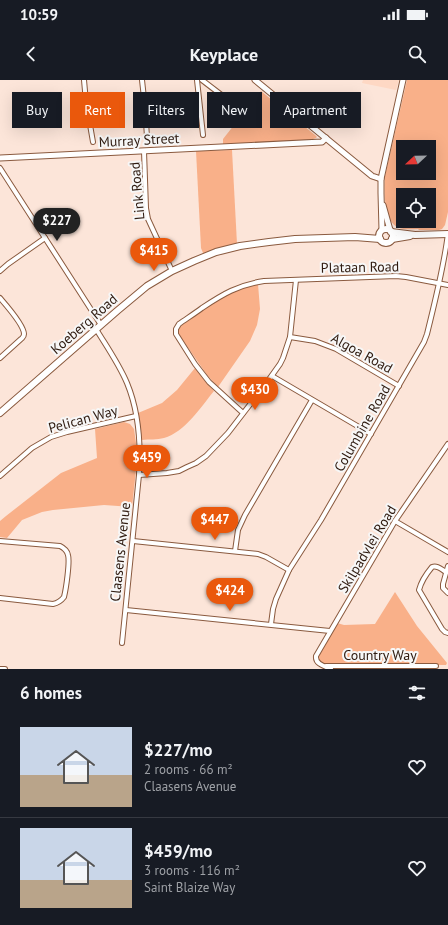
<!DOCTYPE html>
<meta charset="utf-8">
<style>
body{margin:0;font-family:"PT Sans",sans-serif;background:#242831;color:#f1f3f6;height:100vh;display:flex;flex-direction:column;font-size:15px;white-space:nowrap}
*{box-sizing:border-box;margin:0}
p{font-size:13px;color:#9ea1a6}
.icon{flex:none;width:22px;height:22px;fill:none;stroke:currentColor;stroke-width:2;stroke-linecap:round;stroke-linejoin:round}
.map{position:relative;height:589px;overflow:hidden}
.sheet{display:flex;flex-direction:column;background:#171b24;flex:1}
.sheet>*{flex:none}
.top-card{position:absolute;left:12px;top:12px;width:424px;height:36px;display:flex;gap:8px}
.needle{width:26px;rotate:248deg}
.controls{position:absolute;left:396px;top:60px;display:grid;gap:8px}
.controls a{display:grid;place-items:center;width:40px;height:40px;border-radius:0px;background:#171b24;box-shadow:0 4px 16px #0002;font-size:20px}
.price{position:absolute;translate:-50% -34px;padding:0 9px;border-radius:14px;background:#ea580c;color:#fff;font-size:13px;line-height:26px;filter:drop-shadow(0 1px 2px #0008)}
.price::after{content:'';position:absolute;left:50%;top:24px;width:12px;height:9px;margin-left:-6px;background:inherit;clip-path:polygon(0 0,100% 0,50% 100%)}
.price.current{background:#222;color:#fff}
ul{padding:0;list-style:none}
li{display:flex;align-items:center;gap:12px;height:100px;padding:0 20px}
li+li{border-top:1px solid #363941}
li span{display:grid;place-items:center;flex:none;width:112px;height:80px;border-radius:0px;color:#555}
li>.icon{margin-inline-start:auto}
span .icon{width:48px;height:48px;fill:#fffc;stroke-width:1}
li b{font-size:17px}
h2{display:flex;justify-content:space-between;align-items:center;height:48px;padding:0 20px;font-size:17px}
.pill{padding:0 14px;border-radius:0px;background:#171b24;box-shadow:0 4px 16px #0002;font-size:14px;line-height:36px}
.pill.current{background:#ea580c;color:#fff}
.status{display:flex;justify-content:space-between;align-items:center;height:28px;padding:0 20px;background:#171b24;direction:ltr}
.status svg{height:11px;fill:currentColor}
header{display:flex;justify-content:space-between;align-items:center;height:52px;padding:0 20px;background:#171b24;font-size:18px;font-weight:700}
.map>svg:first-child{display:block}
.built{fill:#fed8c4}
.green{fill:#f9b089;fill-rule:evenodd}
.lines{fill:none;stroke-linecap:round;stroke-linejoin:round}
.minor-casing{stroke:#8a5a3f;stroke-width:6}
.tertiary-casing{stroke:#8a5a3f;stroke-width:7}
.secondary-casing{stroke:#8a5a3f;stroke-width:8}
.minor{stroke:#fff;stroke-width:4}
.tertiary{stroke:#fff;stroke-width:5}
.secondary{stroke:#fff;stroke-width:6}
.labels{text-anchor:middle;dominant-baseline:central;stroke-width:4;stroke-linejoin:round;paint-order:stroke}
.street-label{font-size:14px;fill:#2f1b10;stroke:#f7f7f7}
</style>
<div class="status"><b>10:59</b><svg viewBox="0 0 49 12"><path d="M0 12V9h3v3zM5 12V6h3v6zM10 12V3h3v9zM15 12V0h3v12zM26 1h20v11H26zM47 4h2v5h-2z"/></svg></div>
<header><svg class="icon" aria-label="back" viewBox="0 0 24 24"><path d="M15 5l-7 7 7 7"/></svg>Keyplace<svg class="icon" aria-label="search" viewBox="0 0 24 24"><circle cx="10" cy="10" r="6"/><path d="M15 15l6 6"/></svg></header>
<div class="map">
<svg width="448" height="589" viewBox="0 0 448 589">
<rect width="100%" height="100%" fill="#fce5d9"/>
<!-- built -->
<polygon class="built" points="363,0 399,0 396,10 362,3"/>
<!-- green -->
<g class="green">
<path d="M 407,0 L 448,0 L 448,132 L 445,145 L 442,149 L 439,150 L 419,150 L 418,149 C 412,149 404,150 399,148 C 383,142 384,109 385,96 ZM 403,67 L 429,67 L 429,93 L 403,93 ZM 403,115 L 429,115 L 429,141 L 403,141 Z"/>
<polygon points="261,11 315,55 317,57 316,58 310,60 223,64 223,59"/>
<polygon points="232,70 237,164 205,174 203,173 201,168 196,71"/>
<path d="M 258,204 L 260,229 L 257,245 L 250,261 L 218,307 L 207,295 L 180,256 C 178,252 178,248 182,245 C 207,228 228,210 258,204 Z"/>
<path d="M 195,288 L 204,300 L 214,311 C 201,327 185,352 164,358 C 157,360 149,359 142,360 L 138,333 L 162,323 L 177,310 Z"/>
<polygon points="124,342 130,344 134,349 137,370 137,381 132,427 104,425 53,430 42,432 22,440 7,458 0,457 0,441 6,436 61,393 97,378 95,349"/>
<polygon points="395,512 417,546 447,583 446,585 322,584 319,580 319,576 337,543 344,545 375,544"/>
</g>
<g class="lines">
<!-- minor casing -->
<g class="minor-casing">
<g id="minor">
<polyline points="84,0 86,22 93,62"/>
<polyline points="142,0 145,27 147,57"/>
<polyline points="197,0 203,55"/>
<polyline points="202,0 232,23"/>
<polyline points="144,71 146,128 148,139 172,191"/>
<polyline points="0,88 101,245"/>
<polyline points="0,191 8,184 45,158"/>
<path d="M 0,218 C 6,225 24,245 24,254 C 24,257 23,257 21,259 L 0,278"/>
<path d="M 96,249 C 107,267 119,284 127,303 C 139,332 141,364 139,395 L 122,563"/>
<polyline points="290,257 315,261 336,269 399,306"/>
<polyline points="272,296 371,354"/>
<path d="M 243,333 L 209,302 L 195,284 L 176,254 L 176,249 L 179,244 C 186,239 194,234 202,228 C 223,214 238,205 264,201 L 396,196 L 406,197 L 448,205"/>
<polyline points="139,395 167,393 179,391 187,387 196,383 206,376 228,353 265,305 280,284 283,278 290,257 296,200"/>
<polyline points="0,396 32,368 51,357 67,352 136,336"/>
<polyline points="395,441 448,472"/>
<path d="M 0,461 L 60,466 C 64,468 67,470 68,475 C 70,482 66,509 64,517 C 61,521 58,523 53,524 L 0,518"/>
<polyline points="133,461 258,474 266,477 289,490"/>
<polyline points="235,471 238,450 245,435 312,320"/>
<polyline points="448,486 443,504 443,508 448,513"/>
<path d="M 446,492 C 441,489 437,485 432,487 C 427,493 421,502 419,510 L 442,549 L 445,552 L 448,553"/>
<polyline points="126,530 330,551"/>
<path d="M 271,544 L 273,529 L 276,519 L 289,490 L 321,440 L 424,262 L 427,254 C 435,221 444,187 448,153"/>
<polyline points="326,586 436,586"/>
<polyline points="0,589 5,589"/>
<path d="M 331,589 C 324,586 315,584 316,576 L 395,441 L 448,364"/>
</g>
</g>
<!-- tertiary casing -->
<g class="tertiary-casing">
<g id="tertiary">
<polyline points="255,0 372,96 381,99"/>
<polyline points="0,78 322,62 326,58"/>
<polyline points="383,125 390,150"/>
<polyline points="382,150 381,113 381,99 403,0"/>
</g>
</g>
<!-- secondary casing -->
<g class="secondary-casing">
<g id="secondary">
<circle cx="386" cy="156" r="7"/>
<polyline points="391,152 415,155 448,154"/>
<polyline points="392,159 410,156"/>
<polyline points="0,333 117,231 147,206 172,191 194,181 216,172 240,166 269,162 295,159 355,157 380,159"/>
</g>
</g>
<!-- minor -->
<use href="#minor" class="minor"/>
<!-- tertiary -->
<use href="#tertiary" class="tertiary"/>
<!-- secondary -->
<use href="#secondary" class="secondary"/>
</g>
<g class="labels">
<!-- street labels -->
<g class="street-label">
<text transform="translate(139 60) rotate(-3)">Murray Street</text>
<text transform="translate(137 111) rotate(-95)">Link Road</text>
<text transform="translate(360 187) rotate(-1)">Plataan Road</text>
<text transform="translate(84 244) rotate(-41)">Koeberg Road</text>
<text transform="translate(362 273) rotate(29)">Algoa Road</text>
<text transform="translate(83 339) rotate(-15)">Pelican Way</text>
<text transform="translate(362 348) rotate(-60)">Columbine Road</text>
<text transform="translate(367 469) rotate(-59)">Skilpadvlei Road</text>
<text transform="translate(120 472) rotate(-84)">Claasens Avenue</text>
<text x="380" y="575">Country Way</text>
</g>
</g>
</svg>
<div class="controls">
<a><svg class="needle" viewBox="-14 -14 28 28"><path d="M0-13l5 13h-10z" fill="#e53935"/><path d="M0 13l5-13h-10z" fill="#9ea1a6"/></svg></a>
<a><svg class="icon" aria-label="locate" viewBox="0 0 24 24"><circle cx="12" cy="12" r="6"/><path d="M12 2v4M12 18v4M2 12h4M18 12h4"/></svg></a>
</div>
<b class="price current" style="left:57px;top:162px">$227</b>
<b class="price" style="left:154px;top:192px">$415</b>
<b class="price" style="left:255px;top:331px">$430</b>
<b class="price" style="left:147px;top:399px">$459</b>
<b class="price" style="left:215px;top:461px">$447</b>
<b class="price" style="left:230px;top:532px">$424</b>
<div class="top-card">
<a class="pill">Buy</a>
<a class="pill current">Rent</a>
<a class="pill">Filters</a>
<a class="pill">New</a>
<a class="pill">Apartment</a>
</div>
</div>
<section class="sheet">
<h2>6 homes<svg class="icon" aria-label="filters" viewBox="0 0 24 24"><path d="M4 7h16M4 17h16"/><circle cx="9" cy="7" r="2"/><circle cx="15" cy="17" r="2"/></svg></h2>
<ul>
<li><span style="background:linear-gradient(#c9d6e8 60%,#b9a48a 0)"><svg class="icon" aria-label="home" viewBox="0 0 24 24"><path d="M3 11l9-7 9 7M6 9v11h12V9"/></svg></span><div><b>$227/mo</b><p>2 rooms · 66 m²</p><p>Claasens Avenue</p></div><svg class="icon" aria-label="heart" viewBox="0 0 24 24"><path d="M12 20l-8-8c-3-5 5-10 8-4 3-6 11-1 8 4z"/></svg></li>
<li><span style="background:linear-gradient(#c9d6e8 65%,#b9a48a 0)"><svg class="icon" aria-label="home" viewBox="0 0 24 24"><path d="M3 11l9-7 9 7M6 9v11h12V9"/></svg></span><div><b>$459/mo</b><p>3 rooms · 116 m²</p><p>Saint Blaize Way</p></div><svg class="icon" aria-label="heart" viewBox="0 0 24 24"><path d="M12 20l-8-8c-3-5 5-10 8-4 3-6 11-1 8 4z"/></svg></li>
</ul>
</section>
